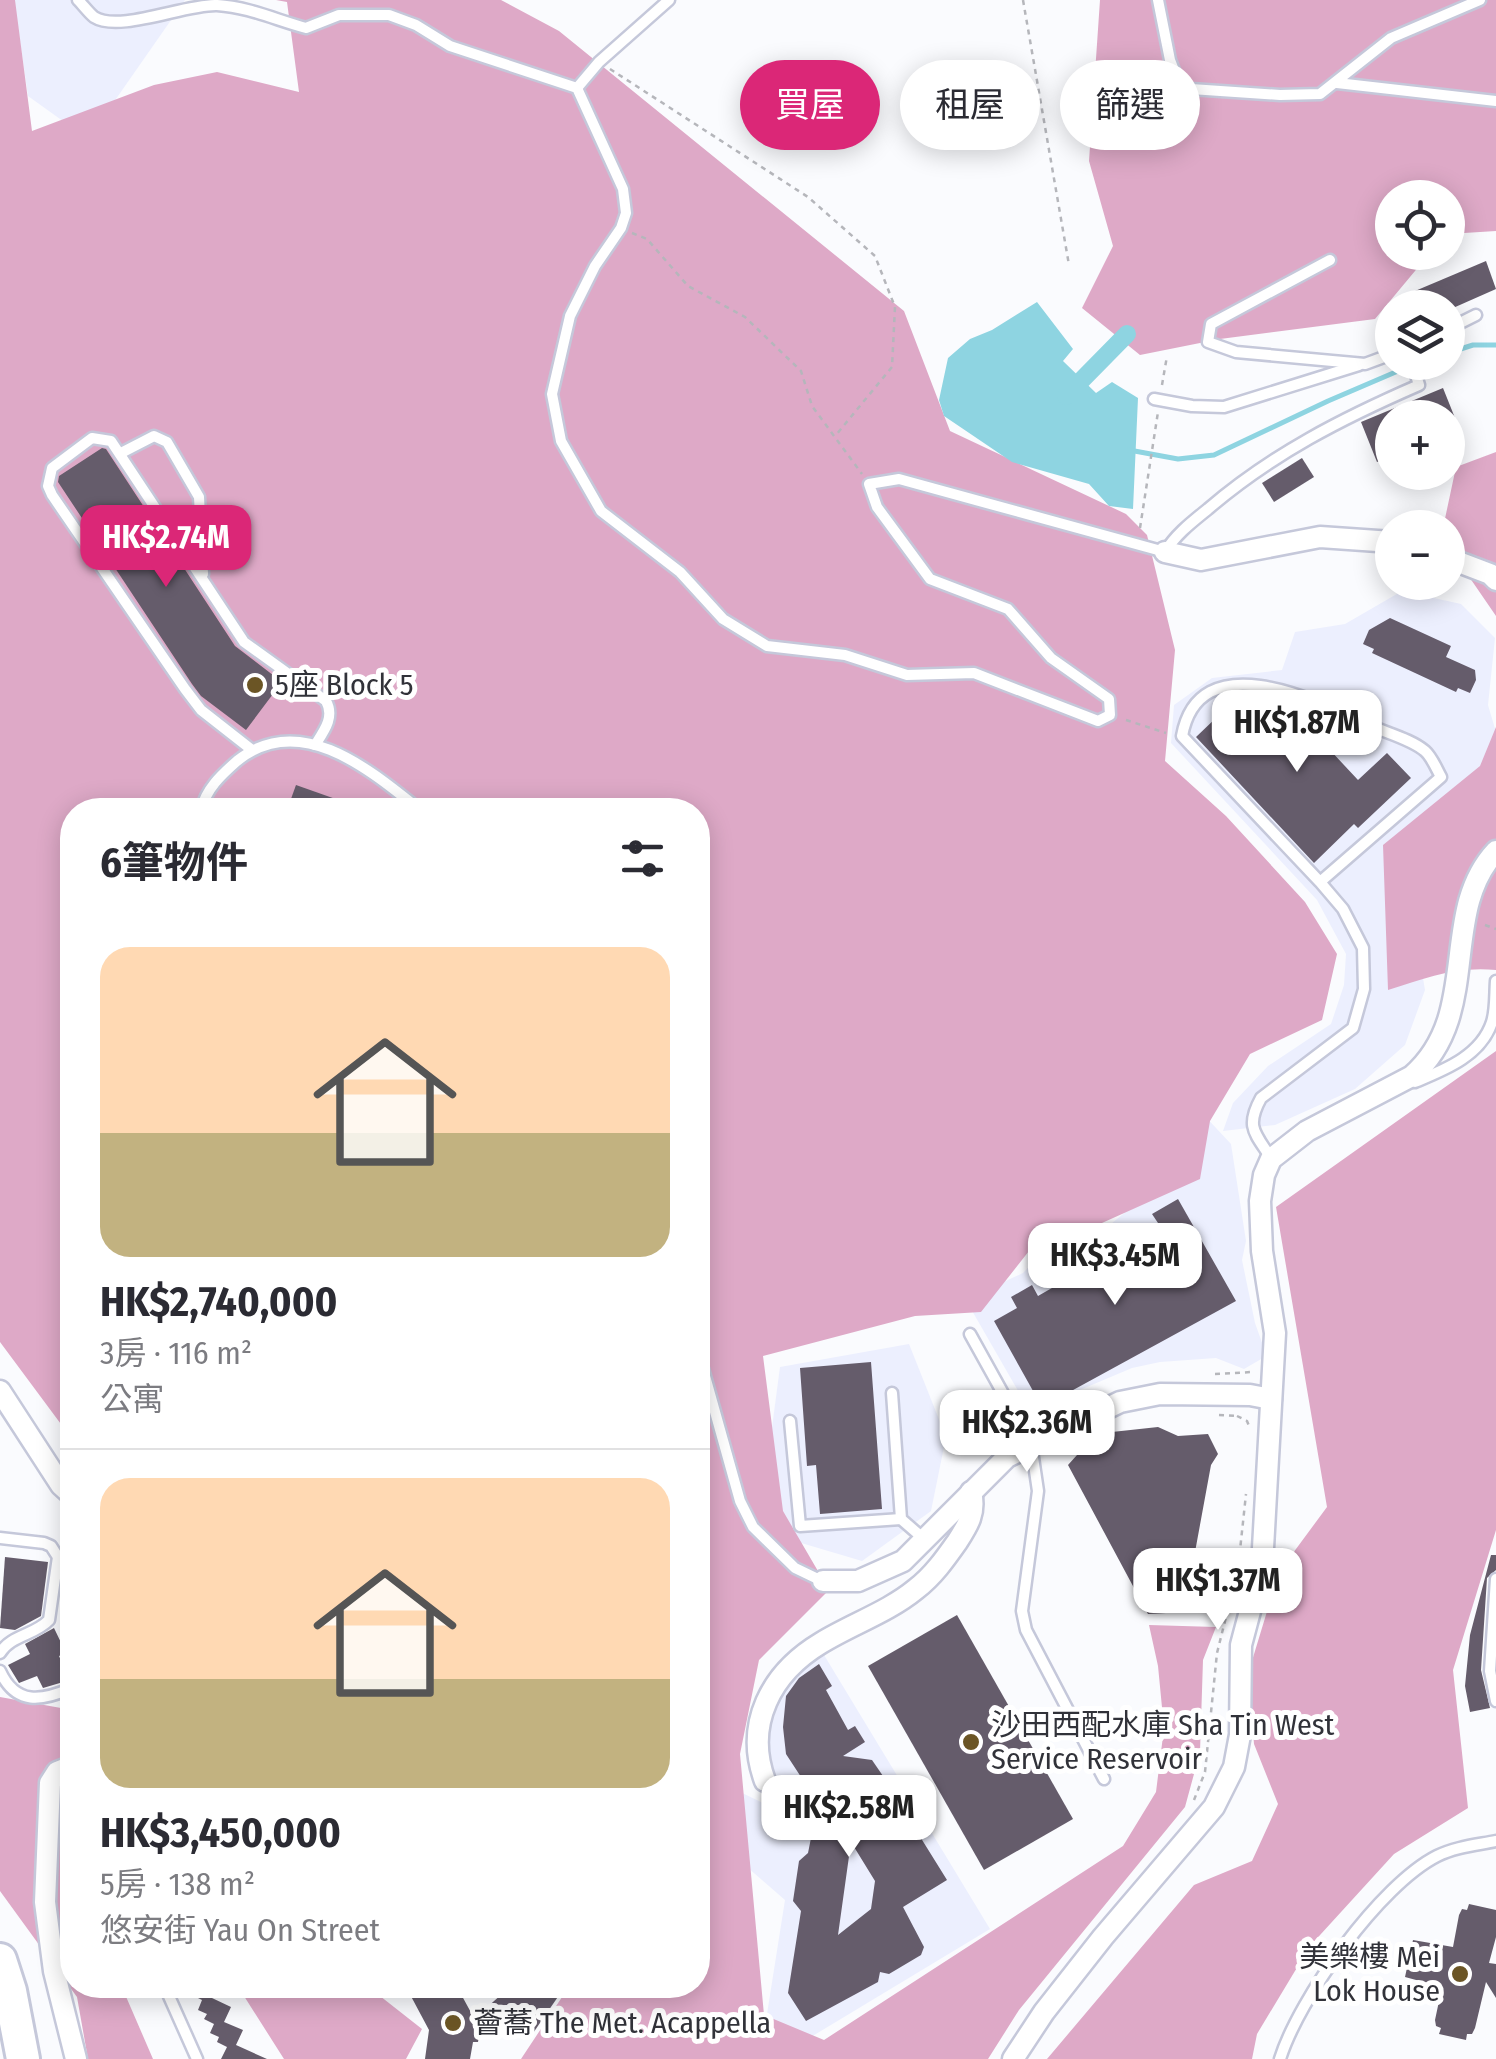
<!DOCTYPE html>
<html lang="zh-TW">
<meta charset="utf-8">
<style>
body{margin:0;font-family:"Fira Sans Condensed","Noto Sans TC",sans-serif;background:#f7f7f7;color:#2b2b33;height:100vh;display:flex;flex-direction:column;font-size:38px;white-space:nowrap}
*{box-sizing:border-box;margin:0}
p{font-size:32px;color:#7c7c81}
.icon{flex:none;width:55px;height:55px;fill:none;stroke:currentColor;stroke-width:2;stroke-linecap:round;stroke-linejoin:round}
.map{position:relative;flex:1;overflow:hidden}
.drawer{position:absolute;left:60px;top:798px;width:650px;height:1200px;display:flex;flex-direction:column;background:#fff;border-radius:40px;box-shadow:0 5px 25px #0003}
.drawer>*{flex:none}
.banner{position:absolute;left:740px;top:60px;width:605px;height:90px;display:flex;gap:20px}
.tools{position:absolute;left:1375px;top:180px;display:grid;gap:20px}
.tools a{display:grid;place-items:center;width:90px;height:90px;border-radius:50%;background:#fff;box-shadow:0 5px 25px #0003;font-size:50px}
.price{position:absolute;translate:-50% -85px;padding:0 22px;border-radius:20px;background:#fff;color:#222;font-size:32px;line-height:65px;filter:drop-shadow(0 2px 5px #0008)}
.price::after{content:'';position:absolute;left:50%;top:60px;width:30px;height:22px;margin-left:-15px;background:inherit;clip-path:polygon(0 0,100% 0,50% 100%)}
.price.on{background:#db2777;color:#fff}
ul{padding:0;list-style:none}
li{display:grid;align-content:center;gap:20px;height:530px;padding:0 40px}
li+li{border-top:2px solid #e1e1e2}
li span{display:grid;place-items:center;height:310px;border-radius:30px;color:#555}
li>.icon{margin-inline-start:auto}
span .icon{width:180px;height:180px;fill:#fffc;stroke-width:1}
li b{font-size:42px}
h2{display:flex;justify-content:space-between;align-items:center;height:120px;padding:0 40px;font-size:42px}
.chip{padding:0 35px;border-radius:45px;background:#fff;box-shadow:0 5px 25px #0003;font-size:35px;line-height:90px}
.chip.on{background:#db2777;color:#fff}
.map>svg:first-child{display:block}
.built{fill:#eceffe}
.forest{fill:#dea9c7}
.water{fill:#8ed4e1}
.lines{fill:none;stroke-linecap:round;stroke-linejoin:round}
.stream{stroke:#8ed4e1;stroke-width:5}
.canal{stroke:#8ed4e1;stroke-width:18}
.building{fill:#655c6b;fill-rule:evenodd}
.service-casing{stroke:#c5c8da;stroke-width:15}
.minor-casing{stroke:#c5c8da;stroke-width:25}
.primary-casing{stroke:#c5c8da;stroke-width:38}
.path{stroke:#b5b6bb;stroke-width:2.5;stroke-dasharray:5 5;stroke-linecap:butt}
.service{stroke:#fff;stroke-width:10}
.minor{stroke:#fff;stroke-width:20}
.primary{stroke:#fff;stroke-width:32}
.poi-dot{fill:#6b5525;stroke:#fff;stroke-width:4}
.labels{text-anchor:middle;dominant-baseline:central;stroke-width:10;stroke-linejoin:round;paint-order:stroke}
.poi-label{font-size:30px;fill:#313239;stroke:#fff;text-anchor:start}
</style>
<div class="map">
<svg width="1496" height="2059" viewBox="0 0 1496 2059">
<rect width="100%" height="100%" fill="#fafbfe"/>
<!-- built -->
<g class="built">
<polygon points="14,0 185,0 88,139 28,96"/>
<polygon points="1402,591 1461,604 1495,638 1488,705 1496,732 1414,925 1425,990 1405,1045 1355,1089 1275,1125 1223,1131 1233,1103 1268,1066 1331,1024 1344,985 1346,954 1317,900 1171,743 1174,705 1212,678 1282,670 1295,632 1345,624"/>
<polygon points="1202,1113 1231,1144 1246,1241 1242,1260 1255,1323 1265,1351 1263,1358 1244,1369 1216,1358 1160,1362 1132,1368 1068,1395 1048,1406 1036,1422 971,1309 980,1293 1023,1273 1067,1226 1105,1229 1141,1199"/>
<polygon points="909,1344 946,1437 931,1511 862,1561 781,1537 769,1450 780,1367"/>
<polygon points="821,1650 990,1929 806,2040 764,2033 785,1900 747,1867 736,1790 763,1803 773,1792 774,1777 762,1729 768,1702"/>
</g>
<!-- forest -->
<g class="forest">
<polygon points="0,0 15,0 32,131 154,85 217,72 299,92 287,2 276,0 501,0 559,31 904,311 950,431 1126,514 1147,535 1175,650 1165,761 1226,816 1305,902 1337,954 1322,1020 1250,1054 1210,1121 1200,1179 1093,1227 1040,1237 981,1312 915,1316 763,1356 783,1511 829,1590 759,1660 740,1754 764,2015 824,2040 1123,1846 1156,1792 1164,1728 1158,1666 1149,1625 1216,1627 1203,1660 1200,1752 1185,1807 1019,2010 988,2059 521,2059 570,1985 698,1985 698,810 72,810 72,1439 0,1342"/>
<polygon points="1100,0 1496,0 1496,231 1448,234 1448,198 1392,198 1392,252 1430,253 1375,319 1220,339 1140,355 1082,308 1113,246 1089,161"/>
<polygon points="1496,452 1496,616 1448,546 1448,528 1443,528 1456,467"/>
<path d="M 1496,727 L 1496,970 C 1457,966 1425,978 1388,990 L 1383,845 L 1480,766 Z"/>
<polygon points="1496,1051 1496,1530 1453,1670 1468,1808 1394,1854 1310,1946 1257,2034 1252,2059 1047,2059 1194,1885 1252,1861 1278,1804 1254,1744 1248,1674 1279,1572 1327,1507 1276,1207"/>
<polygon points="0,1697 72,1710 72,1985 121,1985 153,2059 88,2059 77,1997 0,1891"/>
<polygon points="237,1985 375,1985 380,1996 422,2029 406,2059 284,2059"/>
</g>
<!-- water -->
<polygon class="water" points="1037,302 1073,349 1063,361 1096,393 1112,382 1138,398 1133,509 1109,506 1089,484 1012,462 944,416 939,400 948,358 970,339 992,330"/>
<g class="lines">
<!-- stream -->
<g class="stream">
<polyline points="1448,353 1473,345 1496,345"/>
<polyline points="1129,450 1178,459 1214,455 1328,401 1419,362"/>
</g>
<!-- canal -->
<polyline class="canal" points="1066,396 1127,334"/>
</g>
<!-- building -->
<g class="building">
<polygon points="1486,261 1496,289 1453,308 1422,308 1415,291"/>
<polygon points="1443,388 1455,418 1392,418 1392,456 1377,462 1361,422"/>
<polygon points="102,448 106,449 235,646 282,682 246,730 201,696 192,684 58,482 59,476"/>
<polygon points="1302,458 1314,477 1274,502 1262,483"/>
<polygon points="1390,618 1451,646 1446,657 1475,670 1476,680 1470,693 1458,688 1456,692 1372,653 1374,649 1363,644 1369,630"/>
<polygon points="1240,695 1250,706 1264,696 1293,727 1301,719 1358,780 1387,753 1411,778 1358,828 1354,824 1314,863 1196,737"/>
<polygon points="296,785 361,808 361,810 287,810"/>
<polygon points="1178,1199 1236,1301 1042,1407 994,1321 1017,1308 1011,1297 1032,1285 1038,1296 1160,1226 1152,1214"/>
<polygon points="871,1362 882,1509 820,1514 816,1465 807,1466 800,1368"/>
<polygon points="1158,1427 1178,1436 1208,1434 1218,1454 1211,1465 1184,1612 1148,1614 1068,1465 1086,1445 1104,1442 1112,1432"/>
<polygon points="1491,1555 1496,1555 1496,1570 1487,1578 1481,1670 1490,1708 1470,1712 1465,1686 1470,1635"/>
<polygon points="5,1557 48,1562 41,1616 15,1630 0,1628"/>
<polygon points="957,1615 1073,1819 984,1870 868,1666"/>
<polygon points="54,1628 66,1653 59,1656 70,1680 43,1688 37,1676 19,1683 8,1665 30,1654 25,1644"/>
<path d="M 819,1664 L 832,1686 L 826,1690 L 848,1730 L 855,1726 L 865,1742 L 843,1756 L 872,1760 L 883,1776 L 879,1788 L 891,1790 L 947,1880 L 903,1907 L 924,1947 L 921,1955 L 889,1974 L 880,1972 L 878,1982 L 806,2021 L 788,1993 L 801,1911 L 793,1901 L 799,1861 L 808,1853 L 818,1803 L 786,1754 L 783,1727 L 786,1696 L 799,1678 ZM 851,1842 L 875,1881 L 871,1909 L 838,1935 Z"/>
<polygon points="1469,1904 1496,1910 1496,1937 1489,1963 1496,1964 1496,1998 1486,1982 1475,2028 1472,2034 1467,2034 1466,2040 1439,2034 1441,2028 1436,2026 1435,2020 1442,1987 1405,1977 1413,1940 1453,1947 1459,1915 1462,1909 1467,1910"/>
<polygon points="197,1985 218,1985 212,1998 231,2007 224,2022 243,2030 236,2045 267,2059 221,2059 227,2047 217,2042 219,2037 210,2033 214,2024 204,2019 207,2014 198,2010 202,2000 192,1995"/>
<polygon points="405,1985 456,1985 474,2018 483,2011 478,2042 473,2042 470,2059 425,2059 429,2030"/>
<polygon points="512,1985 566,1985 529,2039 484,2010"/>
</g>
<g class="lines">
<!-- service casing -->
<g class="service-casing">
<g id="service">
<path d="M 78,0 C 83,5 89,13 94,17 C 119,33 185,4 217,5 C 249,7 276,20 306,28 L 339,15 L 389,15 L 416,25 L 450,46 L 577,88 L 623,189 L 626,213 L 621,228 L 595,266 L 570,316 L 552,394 L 561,441 L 601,511 L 680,572 L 723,619 L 767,646 L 845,655 L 907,675 L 974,673 L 1098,721 L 1110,715 L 1109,699 L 1051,658 L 1008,609 L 930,579 L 877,507 L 869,484 L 899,479 L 1165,552 C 1176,534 1192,522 1208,509 C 1272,454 1343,418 1419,385 L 1412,362"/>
<polyline points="1158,0 1170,60 1179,83 1191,89 1280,95 1320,94 1391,38 1480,0"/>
<polyline points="1337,83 1496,101"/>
<polyline points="577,88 599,62 669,0"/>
<polyline points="1330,260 1211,324 1208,342 1236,352 1365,364 1392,354"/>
<polyline points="1448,329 1476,315"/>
<polyline points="1154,399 1192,406 1224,407 1359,365"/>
<polyline points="121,453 154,436 167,442 199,497 203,574"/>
<path d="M 252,750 L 201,710 L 185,689 L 52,495 L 48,486 L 52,468 L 92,438 L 111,441 L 244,642 L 326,701 C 335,717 324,731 315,745"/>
<path d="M 201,810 C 206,789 221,775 237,761 C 300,710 370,770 420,810"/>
<path d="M 1415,1082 C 1444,1070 1481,1056 1492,1022 C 1496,1010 1495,994 1496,981"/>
<path d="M 1271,1158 C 1255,1133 1245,1127 1261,1098 L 1353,1028 L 1364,989 L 1363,948 L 1343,909 L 1320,882 L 1182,736 C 1199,643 1316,700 1369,725 C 1386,733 1411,739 1425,751 C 1432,757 1437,770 1441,777 L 1320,882"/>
<polyline points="970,1334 1031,1444 1038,1491 1022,1611 1026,1630 1104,1779"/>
<polyline points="698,1351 740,1501 753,1527 795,1568 822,1581"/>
<polyline points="892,1393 901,1519 924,1539"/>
<polyline points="790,1421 800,1526 901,1519"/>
<path d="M 0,1538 L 44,1543 L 51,1546 L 58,1557 L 49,1620 C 35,1635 11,1635 0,1653"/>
<polyline points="1496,1579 1490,1671 1496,1701"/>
<path d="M 0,1671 C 16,1706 42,1701 72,1688"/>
<polyline points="766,1781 783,1796"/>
<polyline points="164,1985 197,2059"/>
<path d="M 1280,2059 C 1299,1998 1380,1885 1437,1856 C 1455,1847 1476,1845 1496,1841"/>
</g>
</g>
<!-- minor casing -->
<g class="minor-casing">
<g id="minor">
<polyline points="1165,552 1201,560 1320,537 1392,542"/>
<polyline points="1448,558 1490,574 1496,580"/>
<polyline points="0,1391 61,1485 72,1495"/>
<polyline points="823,1581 858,1581 903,1561 1007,1457 1120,1402 1160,1394 1250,1395 1271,1399"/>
<polyline points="72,1766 57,1772 50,1783 45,1902 54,1971 76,2059"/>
<path d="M 765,1781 C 744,1724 771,1673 821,1643 C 852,1624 888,1612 916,1589 C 933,1576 945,1559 957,1542 C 968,1525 976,1513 971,1492"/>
<path d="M 1013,2059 L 1044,2012 L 1103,1937 L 1214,1807 L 1234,1767 L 1240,1735 L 1241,1645 L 1262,1566 L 1275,1333 L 1262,1251 L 1260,1201 L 1264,1175 L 1271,1159 L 1307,1131 L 1412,1076 C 1483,1014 1438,913 1496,851"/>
</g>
</g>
<!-- primary casing -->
<g class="primary-casing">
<polyline id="primary" points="0,1960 10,1991 23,2059"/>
</g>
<!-- path -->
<g class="path">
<polyline points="1023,0 1069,265"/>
<polyline points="610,69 808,197 875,256 895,307 892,367 836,435"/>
<polyline points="632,233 647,239 688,286 745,317 801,371 812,406 862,474"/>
<polyline points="1162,385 1167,356"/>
<polyline points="1140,528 1158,412"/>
<polyline points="1126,720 1166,733"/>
<polyline points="1485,925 1496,929"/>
<polyline points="1215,1374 1252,1372"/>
<polyline points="1219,1415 1237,1416"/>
<polyline points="1237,1416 1247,1421 1249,1426"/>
<polyline points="1194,1800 1205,1772 1217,1653 1238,1569 1246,1494"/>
</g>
<!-- service -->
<use href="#service" class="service"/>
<!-- minor -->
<use href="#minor" class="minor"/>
<!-- primary -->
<use href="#primary" class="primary"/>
</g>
<!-- markers -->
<g class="poi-dot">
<circle cx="255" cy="685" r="10"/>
<circle cx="971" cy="1742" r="10"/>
<circle cx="1460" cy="1974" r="10"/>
<circle cx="453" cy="2023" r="10"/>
</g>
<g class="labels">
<!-- poi labels -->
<g class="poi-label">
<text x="275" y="685">5座 Block 5</text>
<text x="991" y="1725">沙田西配水庫 Sha Tin West<tspan x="991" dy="34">Service Reservoir</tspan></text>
<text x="1440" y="1957" text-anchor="end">美樂樓 Mei<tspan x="1440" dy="34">Lok House</tspan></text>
<text x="473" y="2023">薈蕎 The Met. Acappella</text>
</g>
</g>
</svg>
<div class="tools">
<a><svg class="icon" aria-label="locate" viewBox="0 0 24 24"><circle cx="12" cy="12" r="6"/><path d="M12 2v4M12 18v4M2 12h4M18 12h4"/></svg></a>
<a><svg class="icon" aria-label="layers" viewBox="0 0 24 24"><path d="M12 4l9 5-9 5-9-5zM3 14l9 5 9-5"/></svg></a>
<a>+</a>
<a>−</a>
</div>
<b class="price on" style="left:166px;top:590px">HK$2.74M</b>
<b class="price" style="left:1297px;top:775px">HK$1.87M</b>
<b class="price" style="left:1115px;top:1308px">HK$3.45M</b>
<b class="price" style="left:1027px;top:1475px">HK$2.36M</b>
<b class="price" style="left:1218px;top:1633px">HK$1.37M</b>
<b class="price" style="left:849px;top:1860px">HK$2.58M</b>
<div class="banner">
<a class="chip on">買屋</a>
<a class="chip">租屋</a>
<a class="chip">篩選</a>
</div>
<section class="drawer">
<h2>6筆物件<svg class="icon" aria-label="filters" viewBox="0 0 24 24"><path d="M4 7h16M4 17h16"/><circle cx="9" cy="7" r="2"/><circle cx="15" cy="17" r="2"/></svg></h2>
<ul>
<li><span style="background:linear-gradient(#ffd9b3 60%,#c2b280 0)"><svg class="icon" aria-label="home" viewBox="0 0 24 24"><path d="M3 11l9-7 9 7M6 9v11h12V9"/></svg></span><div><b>HK$2,740,000</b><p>3房 · 116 m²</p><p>公寓</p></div></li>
<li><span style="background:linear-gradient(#ffd9b3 65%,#c2b280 0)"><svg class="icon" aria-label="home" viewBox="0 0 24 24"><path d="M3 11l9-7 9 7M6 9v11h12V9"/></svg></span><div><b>HK$3,450,000</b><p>5房 · 138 m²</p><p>悠安街 Yau On Street</p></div></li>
</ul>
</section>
</div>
